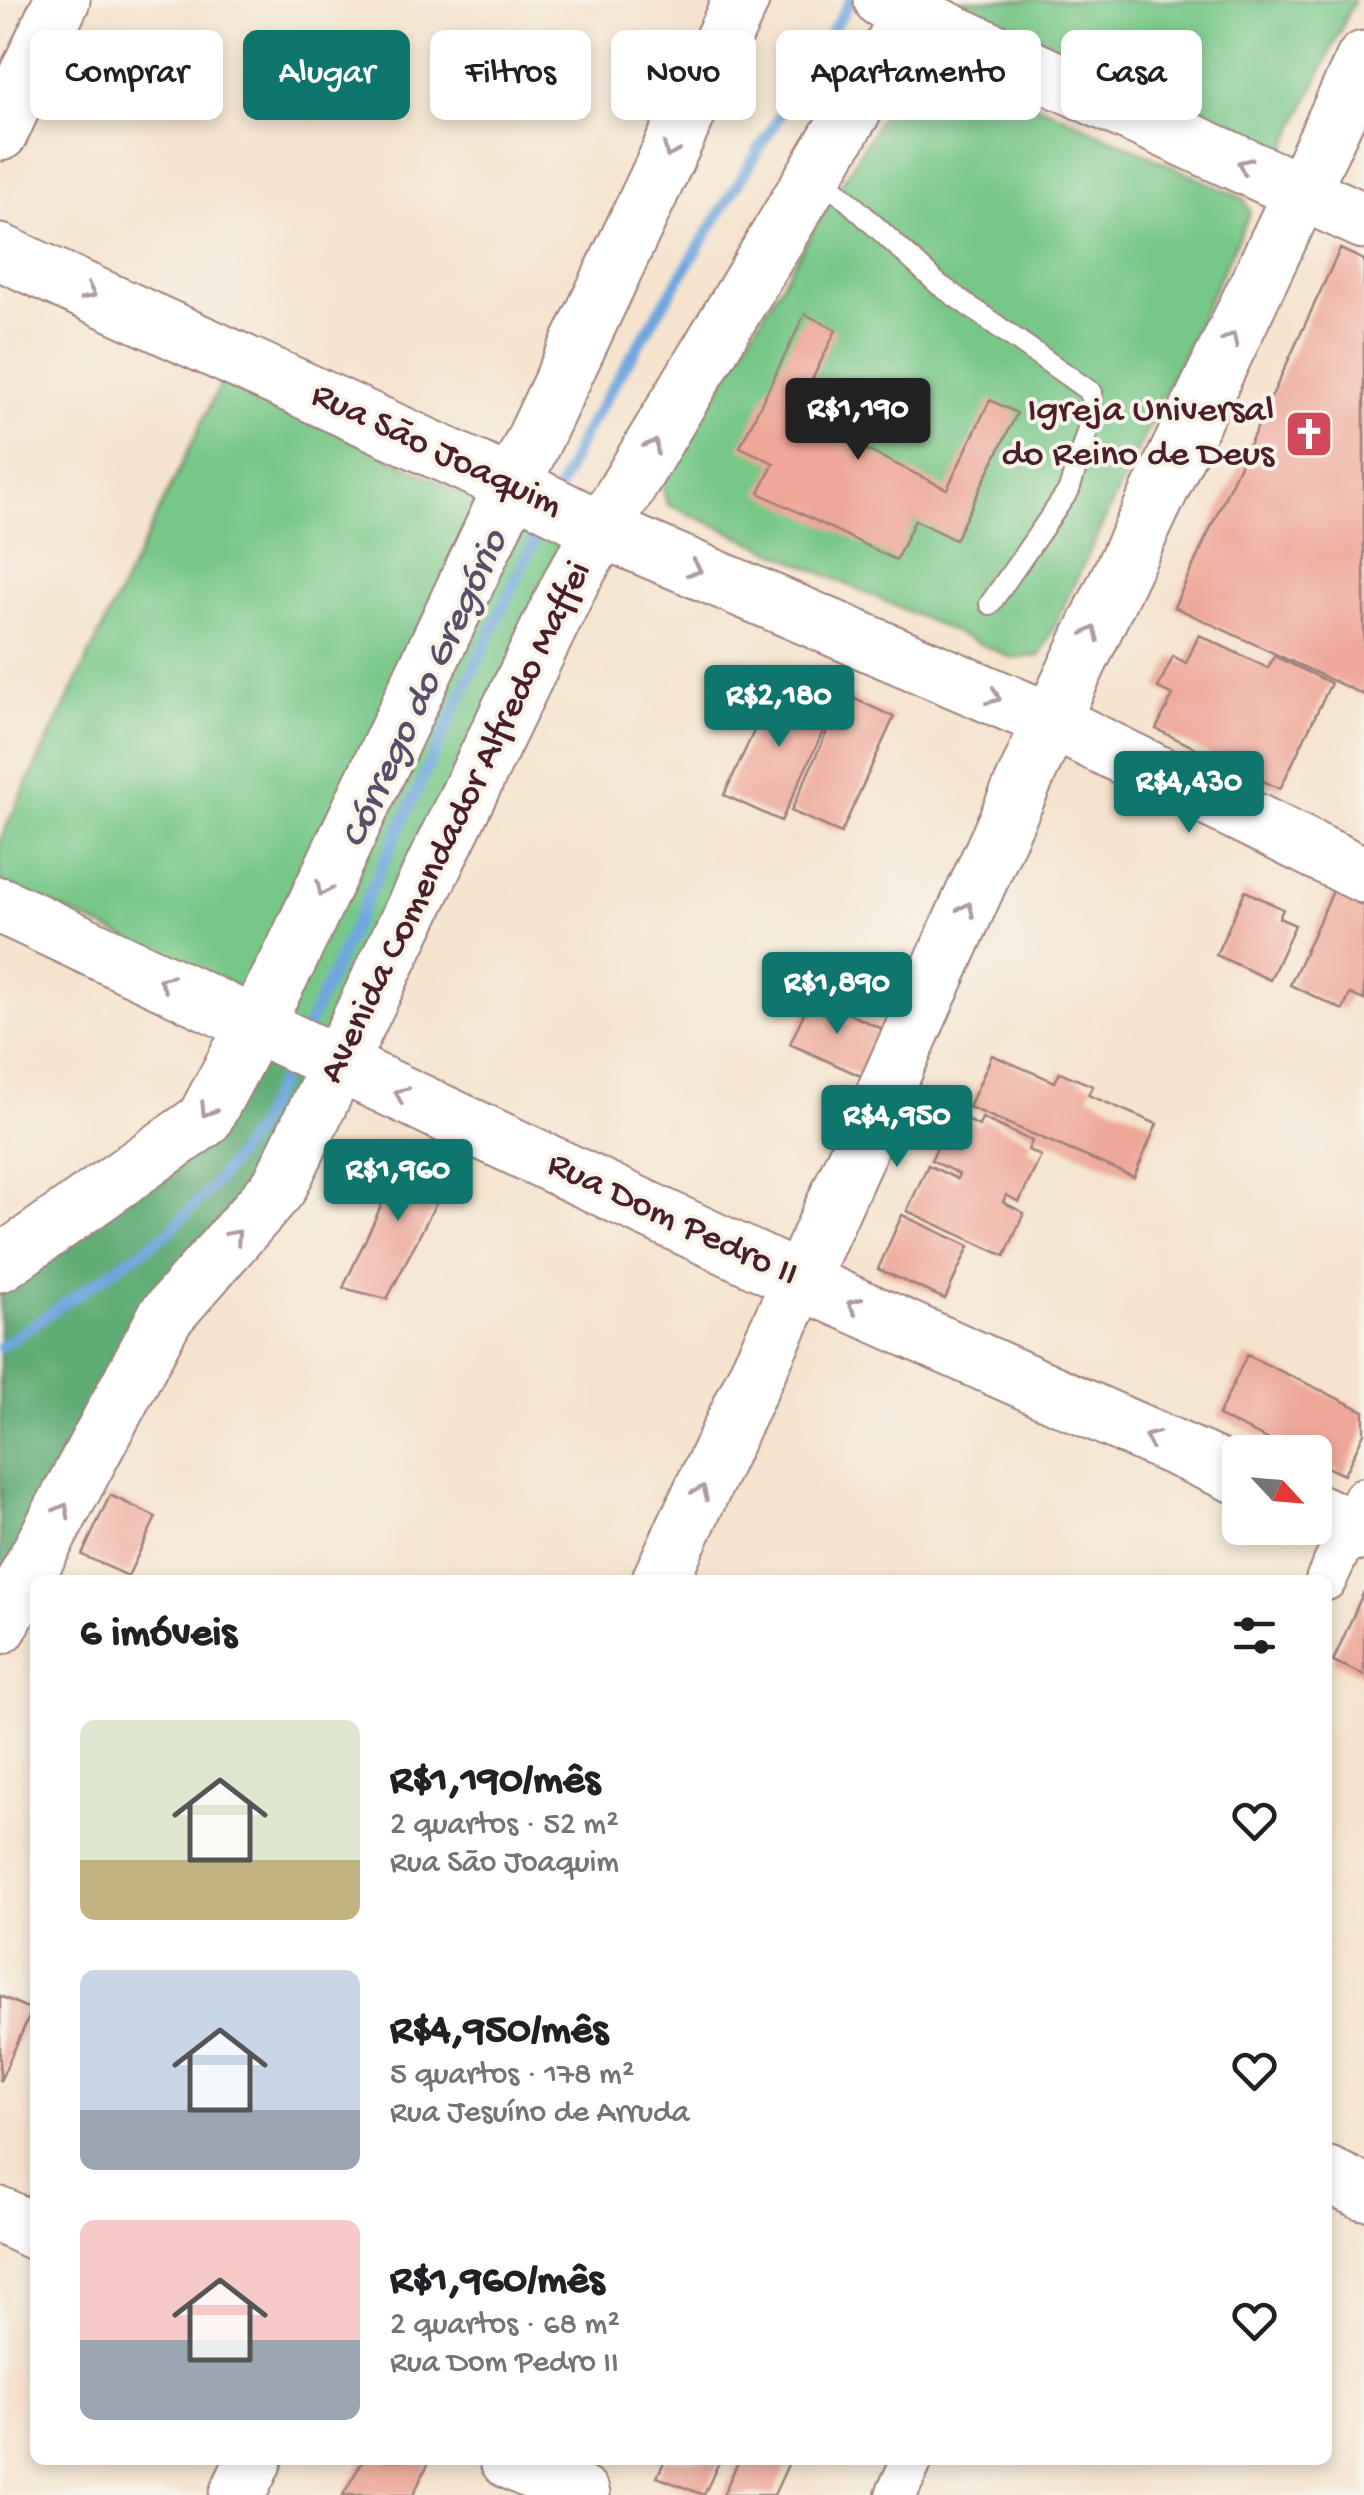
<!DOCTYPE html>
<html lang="pt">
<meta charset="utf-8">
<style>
body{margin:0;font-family:"Gochi Hand",sans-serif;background:#f2f2f2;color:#202124;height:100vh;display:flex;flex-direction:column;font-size:38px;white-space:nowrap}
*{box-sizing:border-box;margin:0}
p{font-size:32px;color:#757577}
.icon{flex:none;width:55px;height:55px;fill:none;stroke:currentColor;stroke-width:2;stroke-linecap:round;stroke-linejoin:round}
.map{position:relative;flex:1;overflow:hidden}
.drawer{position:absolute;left:30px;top:1575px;width:1302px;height:890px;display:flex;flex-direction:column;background:#fff;border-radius:15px;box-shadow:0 5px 15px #0003}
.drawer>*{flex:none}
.banner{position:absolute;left:30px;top:30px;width:1305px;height:90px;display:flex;gap:20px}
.needle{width:65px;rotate:116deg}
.fabs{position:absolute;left:1222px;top:1435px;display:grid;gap:20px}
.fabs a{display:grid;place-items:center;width:110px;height:110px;border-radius:15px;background:#fff;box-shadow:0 5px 15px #0003;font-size:50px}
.price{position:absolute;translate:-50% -85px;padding:0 22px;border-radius:10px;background:#0f766e;color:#fff;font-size:32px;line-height:65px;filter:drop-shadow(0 2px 5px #0008)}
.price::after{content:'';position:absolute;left:50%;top:60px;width:30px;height:22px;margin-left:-15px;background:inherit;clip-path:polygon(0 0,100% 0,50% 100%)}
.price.selected{background:#222;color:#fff}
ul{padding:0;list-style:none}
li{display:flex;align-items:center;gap:30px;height:250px;padding:0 50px}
li span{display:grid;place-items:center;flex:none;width:280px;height:200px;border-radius:15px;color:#555}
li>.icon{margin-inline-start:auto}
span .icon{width:120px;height:120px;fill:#fffc;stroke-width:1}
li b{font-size:42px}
h2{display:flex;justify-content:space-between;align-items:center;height:120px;padding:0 50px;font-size:42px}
.chip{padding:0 35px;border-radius:15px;background:#fff;box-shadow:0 5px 15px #0003;font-size:35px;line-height:90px}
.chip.selected{background:#0f766e;color:#fff}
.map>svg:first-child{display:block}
.green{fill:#77c788;stroke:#60735a;stroke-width:2.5}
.forest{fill:#61ac74;stroke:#566650;stroke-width:2.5}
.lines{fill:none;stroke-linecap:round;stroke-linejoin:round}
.stream{stroke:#70a6de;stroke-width:11}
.building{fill:#eea799}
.lane-casing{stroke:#a0817c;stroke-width:24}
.street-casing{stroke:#a0817c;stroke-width:44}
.secondary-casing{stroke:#a0817c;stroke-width:59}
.primary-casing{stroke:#a0817c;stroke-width:59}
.lane{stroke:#fff;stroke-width:20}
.street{stroke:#fff;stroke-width:40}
.secondary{stroke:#fff;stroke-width:55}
.primary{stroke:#fff;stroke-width:55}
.oneway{stroke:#ae9aa0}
.labels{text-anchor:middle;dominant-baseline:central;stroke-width:8;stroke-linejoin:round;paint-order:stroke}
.poi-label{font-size:38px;fill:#4a1f2b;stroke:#f7f3e8;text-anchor:end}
.street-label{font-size:38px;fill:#4a1f2b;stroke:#f7f3e8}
.water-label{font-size:40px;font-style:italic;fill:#574e6a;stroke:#f7f3e8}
</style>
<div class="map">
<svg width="1364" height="2495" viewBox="0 0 1364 2495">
<rect width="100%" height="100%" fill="#f7f3e8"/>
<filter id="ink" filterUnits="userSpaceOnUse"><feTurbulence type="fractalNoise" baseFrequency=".01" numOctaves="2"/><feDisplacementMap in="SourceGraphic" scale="20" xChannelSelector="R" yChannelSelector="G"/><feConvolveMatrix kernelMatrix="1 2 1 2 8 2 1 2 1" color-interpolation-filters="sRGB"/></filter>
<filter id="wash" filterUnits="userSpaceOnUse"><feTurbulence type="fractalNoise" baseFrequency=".0048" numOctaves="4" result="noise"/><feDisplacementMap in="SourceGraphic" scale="40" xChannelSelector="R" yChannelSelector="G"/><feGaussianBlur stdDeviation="2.25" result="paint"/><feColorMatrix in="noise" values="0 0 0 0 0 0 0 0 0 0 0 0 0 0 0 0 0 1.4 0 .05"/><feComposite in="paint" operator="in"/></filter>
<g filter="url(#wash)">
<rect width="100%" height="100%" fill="#f5e3cd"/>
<!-- green -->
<g class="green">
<polygon points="963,0 1354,0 1280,160 958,9"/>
<polygon points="935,58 1244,199 1250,213 1040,656 1012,658 667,504 662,483 916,59"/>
<polygon points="224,377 480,502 256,980 244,990 0,882 0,840"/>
<polygon points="512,485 603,530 340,1062 273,1035"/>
</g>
<!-- forest -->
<polygon class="forest" points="253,1024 340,1062 0,1626 0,1264 204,1120"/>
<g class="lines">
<!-- stream -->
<g class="stream">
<polyline points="557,492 584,433 851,0"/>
<polyline points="305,1031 545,517"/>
<polyline points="0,1347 168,1233 213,1186 253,1133 292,1056"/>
</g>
</g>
<g id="blocks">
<!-- building -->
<g class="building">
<polygon points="1340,249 1364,260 1364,695 1174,607"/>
<polygon points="805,314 836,330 795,415 947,489 990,400 1017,413 955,540 915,520 896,560 759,493 774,463 740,447"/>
<polygon points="1199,635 1268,668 1274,656 1331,683 1280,789 1156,729 1173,695 1158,688 1173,656 1186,663"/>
<polygon points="778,680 835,706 781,821 724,795"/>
<polygon points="844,694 894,717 841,833 791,811"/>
<polygon points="1245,891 1283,909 1279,918 1295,925 1270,980 1216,955"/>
<polygon points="1333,891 1364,906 1364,1000 1350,994 1343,1010 1290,985"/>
<polygon points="811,997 885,1030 863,1077 790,1044"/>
<polygon points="992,1055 1055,1082 1060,1072 1093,1086 1088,1095 1157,1124 1134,1177 969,1107"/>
<polygon points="954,1113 979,1126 982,1118 1032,1141 1028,1150 1041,1156 1019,1202 1006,1195 1003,1202 1024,1213 1005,1256 907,1211 928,1165 957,1179 959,1174 931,1160"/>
<polygon points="408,1148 454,1168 387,1299 343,1288"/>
<polygon points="902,1215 969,1246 945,1299 878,1269"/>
<polygon points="1247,1355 1364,1411 1364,1433 1344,1475 1315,1462 1315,1452 1295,1452 1218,1416"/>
<polygon points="110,1495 156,1517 128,1576 82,1555"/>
<polygon points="1364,1591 1364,1675 1333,1661"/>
<polygon points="0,1996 32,2010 0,2081"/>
<polygon points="363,2460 430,2460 413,2495 343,2495"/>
<polygon points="665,2460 720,2460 704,2495 657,2477"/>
<polygon points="739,2460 790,2460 774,2495 723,2495"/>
</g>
</g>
</g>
<g filter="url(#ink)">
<use href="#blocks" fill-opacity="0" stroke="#a0817c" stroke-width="2.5"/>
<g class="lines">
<!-- lane casing -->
<g class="lane-casing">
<polyline id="lane" points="819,174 938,284 1092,393 1088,429 1069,490 990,604"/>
</g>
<!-- street casing -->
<g class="street-casing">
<g id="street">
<polyline points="1326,1580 1364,1498"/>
<polyline points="896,2495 912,2460"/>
</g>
</g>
<!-- secondary casing -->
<g class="secondary-casing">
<g id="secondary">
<polyline points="0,133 62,0"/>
<polyline points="0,252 512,485"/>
<polyline points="0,905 800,1281 1240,1477"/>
<polyline points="1315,1511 1364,1533"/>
<polyline points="660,1580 800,1281 1051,721 1364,875"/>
<polyline points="1328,2175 1364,2192"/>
<polyline points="0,2215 35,2232"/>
<polyline points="508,2460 582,2495"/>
<polyline points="237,2495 254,2460"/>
</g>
</g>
<!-- primary casing -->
<g class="primary-casing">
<g id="primary">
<polyline points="882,0 1364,221"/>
<polyline points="512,485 603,530 1051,721 1364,59"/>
<polyline points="0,1264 204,1120 290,958 741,0"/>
<polyline points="0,1626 165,1317 279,1187 572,580 911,14"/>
</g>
</g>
<!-- lane -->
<use href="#lane" class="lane"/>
<!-- street -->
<use href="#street" class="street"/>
<!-- secondary -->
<use href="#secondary" class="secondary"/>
<!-- primary -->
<use href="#primary" class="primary"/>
</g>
<!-- one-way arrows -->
<defs><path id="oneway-chevron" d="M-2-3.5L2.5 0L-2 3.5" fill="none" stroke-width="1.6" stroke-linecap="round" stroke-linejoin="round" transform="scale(2.5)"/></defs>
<g class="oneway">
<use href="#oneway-chevron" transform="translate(670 151) rotate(115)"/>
<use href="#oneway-chevron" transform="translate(1244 165) rotate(-155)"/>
<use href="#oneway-chevron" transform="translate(89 293) rotate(25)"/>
<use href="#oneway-chevron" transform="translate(1231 339) rotate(-65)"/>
<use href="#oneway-chevron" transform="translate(653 446) rotate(-59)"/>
<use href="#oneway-chevron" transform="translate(695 569) rotate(23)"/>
<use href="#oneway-chevron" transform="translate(1092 633) rotate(-65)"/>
<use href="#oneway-chevron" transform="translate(994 697) rotate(23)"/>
<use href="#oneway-chevron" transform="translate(323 889) rotate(115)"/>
<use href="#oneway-chevron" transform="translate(967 909) rotate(-66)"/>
<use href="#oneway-chevron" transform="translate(165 982) rotate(-155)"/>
<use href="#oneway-chevron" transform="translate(401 1094) rotate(-155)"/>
<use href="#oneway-chevron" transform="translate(207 1110) rotate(122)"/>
<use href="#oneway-chevron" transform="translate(235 1236) rotate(-48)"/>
<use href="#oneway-chevron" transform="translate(854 1305) rotate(-156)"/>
<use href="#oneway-chevron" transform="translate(1151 1438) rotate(-156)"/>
<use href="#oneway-chevron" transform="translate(701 1492) rotate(-65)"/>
<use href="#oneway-chevron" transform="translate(63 1510) rotate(-62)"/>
</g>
</g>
<!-- icons -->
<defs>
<g id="church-square" transform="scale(2.5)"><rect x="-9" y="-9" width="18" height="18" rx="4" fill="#d1495b" stroke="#f7f3e8"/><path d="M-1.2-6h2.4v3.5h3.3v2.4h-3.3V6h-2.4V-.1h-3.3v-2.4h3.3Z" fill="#fff"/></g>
</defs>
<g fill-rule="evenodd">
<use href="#church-square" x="1309" y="434"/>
</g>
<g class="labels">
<!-- poi labels -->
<g class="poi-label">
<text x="1274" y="412">Igreja Universal<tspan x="1274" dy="44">do Reino de Deus</tspan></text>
</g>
<!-- street labels -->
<g class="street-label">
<text transform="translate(436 452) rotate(25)">Rua São Joaquim</text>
<text transform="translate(457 823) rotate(-64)">Avenida Comendador Alfredo Maffei</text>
<text transform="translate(672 1221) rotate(25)">Rua Dom Pedro II</text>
</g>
<!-- water labels -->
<g class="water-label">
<text transform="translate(426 690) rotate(-65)">Córrego do Gregório</text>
</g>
</g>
</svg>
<div class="fabs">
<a><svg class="needle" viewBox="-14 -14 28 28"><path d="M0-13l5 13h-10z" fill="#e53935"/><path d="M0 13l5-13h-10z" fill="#757577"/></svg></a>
</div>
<b class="price selected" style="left:858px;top:463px">R$1,190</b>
<b class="price" style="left:779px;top:750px">R$2,180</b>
<b class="price" style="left:1189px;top:836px">R$4,430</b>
<b class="price" style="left:837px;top:1037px">R$1,890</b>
<b class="price" style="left:897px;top:1170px">R$4,950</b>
<b class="price" style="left:398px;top:1224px">R$1,960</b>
<div class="banner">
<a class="chip">Comprar</a>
<a class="chip selected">Alugar</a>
<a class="chip">Filtros</a>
<a class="chip">Novo</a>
<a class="chip">Apartamento</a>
<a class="chip">Casa</a>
</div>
<section class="drawer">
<h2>6 imóveis<svg class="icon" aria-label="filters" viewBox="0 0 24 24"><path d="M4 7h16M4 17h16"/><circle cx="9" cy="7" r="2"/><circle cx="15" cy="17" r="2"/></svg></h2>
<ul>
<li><span style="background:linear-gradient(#dfe7d0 70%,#c2b280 0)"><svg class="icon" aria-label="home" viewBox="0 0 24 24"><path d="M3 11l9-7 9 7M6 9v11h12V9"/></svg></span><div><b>R$1,190/mês</b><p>2 quartos · 52 m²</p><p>Rua São Joaquim</p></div><svg class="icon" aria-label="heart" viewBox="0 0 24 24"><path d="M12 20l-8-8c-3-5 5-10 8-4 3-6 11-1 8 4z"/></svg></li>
<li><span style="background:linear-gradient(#c9d6e8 70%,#9aa5b1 0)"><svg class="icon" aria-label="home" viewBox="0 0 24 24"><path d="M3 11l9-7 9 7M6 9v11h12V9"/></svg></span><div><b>R$4,950/mês</b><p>5 quartos · 178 m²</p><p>Rua Jesuíno de Arruda</p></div><svg class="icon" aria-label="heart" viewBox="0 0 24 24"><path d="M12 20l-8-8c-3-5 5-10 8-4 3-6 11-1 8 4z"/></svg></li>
<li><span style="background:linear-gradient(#f6c9c9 60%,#9aa5b1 0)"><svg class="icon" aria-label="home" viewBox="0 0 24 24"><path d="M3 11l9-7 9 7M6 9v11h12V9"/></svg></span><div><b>R$1,960/mês</b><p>2 quartos · 68 m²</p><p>Rua Dom Pedro II</p></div><svg class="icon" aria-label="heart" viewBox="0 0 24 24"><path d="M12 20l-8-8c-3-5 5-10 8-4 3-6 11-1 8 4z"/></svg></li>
</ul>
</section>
</div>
